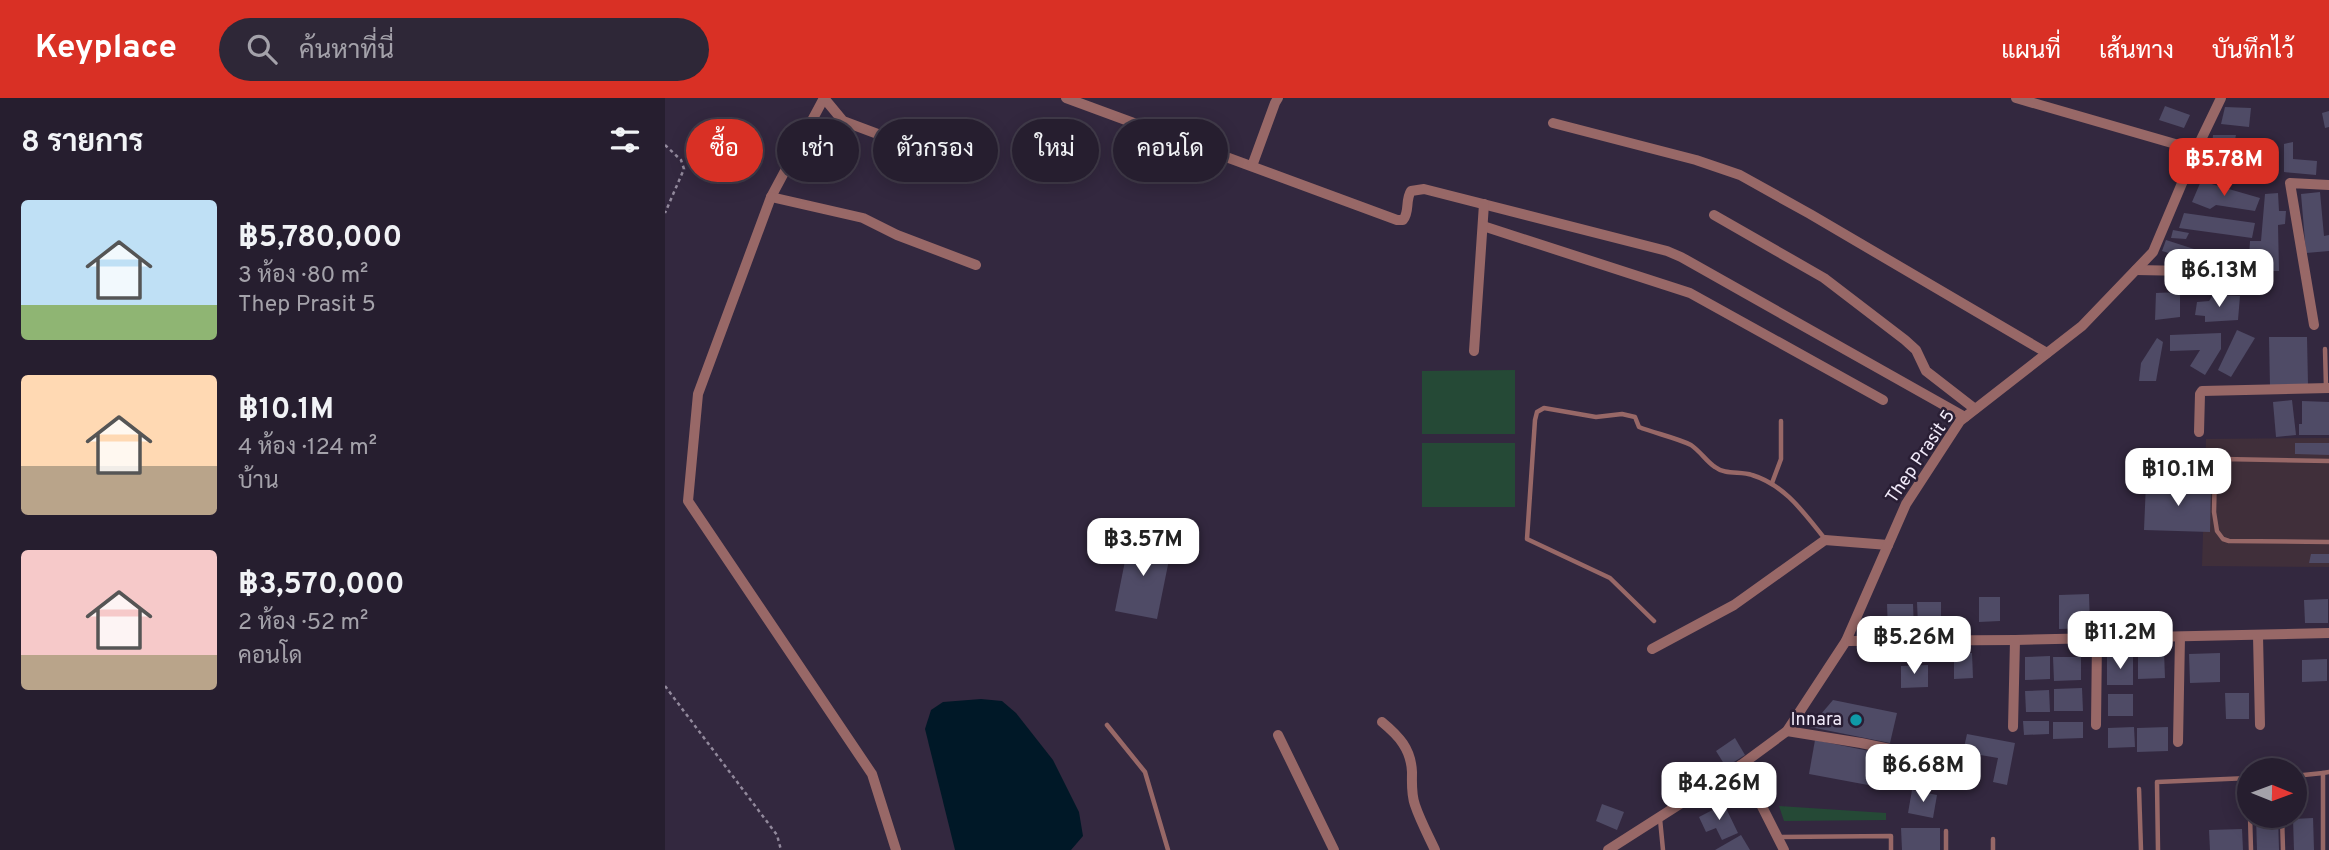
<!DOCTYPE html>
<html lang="th">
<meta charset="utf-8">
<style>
body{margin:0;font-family:Overpass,Sarabun,sans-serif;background:#2e2737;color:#f1f3f6;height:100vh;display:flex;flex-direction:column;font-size:26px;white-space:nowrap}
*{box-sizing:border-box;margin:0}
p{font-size:23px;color:#a4a2aa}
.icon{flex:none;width:38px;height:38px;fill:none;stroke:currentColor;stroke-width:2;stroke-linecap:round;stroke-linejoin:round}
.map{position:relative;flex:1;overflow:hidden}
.details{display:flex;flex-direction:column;background:#261e2f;width:665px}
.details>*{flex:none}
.top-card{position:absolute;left:21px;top:21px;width:665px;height:63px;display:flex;gap:14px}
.needle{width:46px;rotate:91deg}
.tools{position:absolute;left:1572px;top:660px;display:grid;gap:14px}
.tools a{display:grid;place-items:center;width:70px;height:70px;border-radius:50%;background:#261e2f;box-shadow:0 4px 18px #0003,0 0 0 2px #423c4b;font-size:35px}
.price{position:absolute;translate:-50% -60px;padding:0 16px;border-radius:14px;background:#fff;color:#222;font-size:23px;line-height:46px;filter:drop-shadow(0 2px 4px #0008)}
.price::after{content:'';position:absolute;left:50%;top:42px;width:21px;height:16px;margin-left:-10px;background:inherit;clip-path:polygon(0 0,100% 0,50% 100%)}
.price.on{background:#d93025;color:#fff}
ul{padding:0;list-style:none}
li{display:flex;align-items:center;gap:21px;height:175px;padding:0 21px}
li span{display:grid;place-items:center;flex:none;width:196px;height:140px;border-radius:7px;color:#555}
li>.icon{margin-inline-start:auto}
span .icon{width:84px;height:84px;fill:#fffc;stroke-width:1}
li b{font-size:30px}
h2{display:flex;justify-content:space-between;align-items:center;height:84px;padding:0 21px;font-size:30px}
.tag{padding:0 24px;border-radius:32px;background:#261e2f;box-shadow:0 4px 18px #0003,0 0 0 2px #423c4b;font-size:24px;line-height:63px}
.tag.on{background:#d93025;color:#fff}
header{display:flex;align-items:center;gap:42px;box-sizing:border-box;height:98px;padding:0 35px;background:#d93025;color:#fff}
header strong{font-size:33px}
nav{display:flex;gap:38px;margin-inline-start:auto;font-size:24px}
.search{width:490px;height:63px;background:#2e2737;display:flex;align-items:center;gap:18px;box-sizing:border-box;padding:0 24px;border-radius:38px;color:#a4a2aa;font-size:26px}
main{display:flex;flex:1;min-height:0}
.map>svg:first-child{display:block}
.commercial{fill:#402f3a}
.green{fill:#254936}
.water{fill:#001827}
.building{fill:#4f4b66}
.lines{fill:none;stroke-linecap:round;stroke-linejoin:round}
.path{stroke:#92899c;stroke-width:2.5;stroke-dasharray:3.5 3.5;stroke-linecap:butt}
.lane{stroke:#986867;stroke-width:4.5}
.street{stroke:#986867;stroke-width:10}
.culture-dot{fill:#0f9aa8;stroke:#291e34;stroke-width:2.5}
.labels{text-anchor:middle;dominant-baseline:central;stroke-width:5;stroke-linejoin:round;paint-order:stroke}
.street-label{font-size:18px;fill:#f1eaf9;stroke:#291e34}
.poi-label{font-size:18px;fill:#f1eaf9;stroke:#291e34;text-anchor:end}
</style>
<header>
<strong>Keyplace</strong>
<div class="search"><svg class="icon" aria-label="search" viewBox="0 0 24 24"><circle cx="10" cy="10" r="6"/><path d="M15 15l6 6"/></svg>ค้นหาที่นี่</div>
<nav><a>แผนที่</a><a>เส้นทาง</a><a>บันทึกไว้</a></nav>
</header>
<main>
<section class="details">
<h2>8 รายการ<svg class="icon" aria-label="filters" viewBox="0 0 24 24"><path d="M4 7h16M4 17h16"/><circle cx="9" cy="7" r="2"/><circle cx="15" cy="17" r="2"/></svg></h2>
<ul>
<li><span style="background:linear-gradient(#bfe0f5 75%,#8fb573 0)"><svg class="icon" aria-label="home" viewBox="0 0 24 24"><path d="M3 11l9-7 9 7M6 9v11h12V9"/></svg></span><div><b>฿5,780,000</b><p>3 ห้อง · 80 m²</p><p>Thep Prasit 5</p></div></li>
<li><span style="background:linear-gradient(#ffd9b3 65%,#b9a48a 0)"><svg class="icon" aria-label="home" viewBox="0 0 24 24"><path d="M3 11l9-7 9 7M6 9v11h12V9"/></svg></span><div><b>฿10.1M</b><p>4 ห้อง · 124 m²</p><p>บ้าน</p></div></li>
<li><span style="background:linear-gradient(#f6c9c9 75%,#b9a48a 0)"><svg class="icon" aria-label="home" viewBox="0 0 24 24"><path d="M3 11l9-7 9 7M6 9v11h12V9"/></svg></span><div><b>฿3,570,000</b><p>2 ห้อง · 52 m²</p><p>คอนโด</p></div></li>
</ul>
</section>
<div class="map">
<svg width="1664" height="752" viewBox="0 0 1664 752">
<rect width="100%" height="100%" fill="#33283f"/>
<!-- commercial -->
<polygon class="commercial" points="1664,340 1664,469 1537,468 1541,341"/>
<!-- green -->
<g class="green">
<polygon points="850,272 850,336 757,336 757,273"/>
<rect x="757" y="345" width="93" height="64"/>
<polygon points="1114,708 1221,715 1221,722 1119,723"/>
</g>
<!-- water -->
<polygon class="water" points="316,601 337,603 351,615 388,662 414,714 418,738 406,752 290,752 260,631 266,612 278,604"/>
<!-- building -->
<g class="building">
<polygon points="1500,8 1525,17 1519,30 1494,22"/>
<polygon points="1560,9 1586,10 1584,29 1556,26"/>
<polygon points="1664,13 1664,29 1660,30 1657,15"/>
<polygon points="1548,37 1571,37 1567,55 1547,49"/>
<polygon points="1628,44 1628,61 1652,63 1651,77 1619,74 1619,46"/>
<polygon points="1542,48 1576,59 1573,73 1537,65"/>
<polygon points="1536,83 1595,100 1590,113 1551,107 1545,111 1527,104"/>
<polygon points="1655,94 1659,138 1664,137 1664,153 1641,155 1636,96"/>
<polygon points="1613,95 1614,113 1621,113 1620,126 1613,127 1614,173 1599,173 1596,162 1584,160 1585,143 1596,143 1600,96"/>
<polygon points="1519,115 1590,125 1587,140 1514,130"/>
<polygon points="1508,132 1524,135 1521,141 1506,140"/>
<polygon points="1501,142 1529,151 1526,162 1497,153"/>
<polygon points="1595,178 1593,194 1531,197 1530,180"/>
<polygon points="1515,194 1515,219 1490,222 1491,195"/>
<polygon points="1548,197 1575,198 1573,222 1540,224 1540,218 1530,217 1532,204 1544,203"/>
<polygon points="1572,232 1590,240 1566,279 1553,272"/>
<polygon points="1556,235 1556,251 1540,277 1525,268 1535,252 1505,253 1505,237"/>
<polygon points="1604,239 1642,239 1643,287 1605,288"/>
<polygon points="1492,240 1498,244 1491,283 1474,283 1476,265"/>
<polygon points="1627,302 1631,337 1611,339 1608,304"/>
<polygon points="1637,303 1664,304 1664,337 1634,337 1634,326 1637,326"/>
<polygon points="1630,345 1664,345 1664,357 1630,356"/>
<polygon points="1481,385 1546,387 1545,434 1479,432"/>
<polygon points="465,438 507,447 492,521 450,513"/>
<polygon points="1646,456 1664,456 1664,465 1644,465"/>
<polygon points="1424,496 1425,530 1394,531 1394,497"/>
<polygon points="1314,499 1335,499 1335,523 1314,524"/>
<polygon points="1663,501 1663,525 1640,525 1639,502"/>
<polygon points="1252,504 1276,504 1276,528 1253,528"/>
<polygon points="1222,506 1248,506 1249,532 1223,533"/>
<polygon points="1473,553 1499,553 1500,580 1473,581"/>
<polygon points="1289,555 1307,555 1308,580 1289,581"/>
<polygon points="1555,555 1555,584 1525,585 1524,556"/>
<polygon points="1385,558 1385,581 1360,582 1360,559"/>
<polygon points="1388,559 1416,559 1416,582 1389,583"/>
<rect x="1442" y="559" width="26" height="28"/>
<polygon points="1662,561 1662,583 1637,584 1637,562"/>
<polygon points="1263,567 1263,589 1236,590 1236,568"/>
<polygon points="1417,590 1418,613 1389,613 1389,591"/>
<polygon points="1384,592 1385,614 1361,614 1360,593"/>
<polygon points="1560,595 1584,595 1584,621 1561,621"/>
<rect x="1443" y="596" width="25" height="22"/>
<polygon points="1168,602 1232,615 1225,645 1145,629"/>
<polygon points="1358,623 1384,623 1384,636 1359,637"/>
<polygon points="1388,624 1418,624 1418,640 1388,641"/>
<polygon points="1469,629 1470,649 1443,650 1443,630"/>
<polygon points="1503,629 1503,653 1472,654 1472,630"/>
<polygon points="1302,636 1350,645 1342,687 1328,684 1333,660 1298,654"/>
<polygon points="1070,640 1080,657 1061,669 1051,653"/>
<polygon points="1150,642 1209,654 1203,687 1144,676"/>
<polygon points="1247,692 1272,697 1268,720 1243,715"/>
<polygon points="937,706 959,714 952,732 931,723"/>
<polygon points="1059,706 1073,735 1057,742 1051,730 1041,734 1034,719"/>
<polygon points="1591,718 1613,718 1614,752 1592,752"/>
<polygon points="1648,720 1649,752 1629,752 1628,721"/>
<polygon points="1236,730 1275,730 1275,752 1237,752"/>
<polygon points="1577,731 1578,752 1545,752 1544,732"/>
<polygon points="1076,737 1085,752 1050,752"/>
</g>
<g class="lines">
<!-- path -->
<g class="path">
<polyline points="0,47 16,62 19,71 0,115"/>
<polyline points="0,588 112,737 116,752"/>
</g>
<!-- lane -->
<g class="lane">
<polyline points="1660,251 1661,289"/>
<polyline points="1664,363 1558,361 1550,370 1549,414 1552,433 1558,441 1564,443 1664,444"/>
<polyline points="1107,385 1116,361 1116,323"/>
<path d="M 989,523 L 945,480 L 862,441 L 870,322 L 872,314 L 879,310 L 931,319 L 957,316 L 970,319 L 974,329 C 989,335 1012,340 1026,347 C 1036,354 1042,364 1050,369 C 1060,377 1076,373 1087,377 C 1120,387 1139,415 1160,441"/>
<polyline points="442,627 480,674 503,752"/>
<polyline points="1629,678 1658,675"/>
<polyline points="1474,691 1476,752"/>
<polyline points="1585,718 1586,752"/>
<polyline points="1617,718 1618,752"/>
<polyline points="995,721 998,752"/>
<polyline points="1281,733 1281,752"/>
<polyline points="1115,739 1226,738 1226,752"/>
<polyline points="1328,741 1328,752"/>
<polyline points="1493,752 1492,684 1584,680"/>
<polyline points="1658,752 1658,675 1664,674"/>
</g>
<!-- street -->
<g class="street">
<polyline points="159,0 106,99 33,296 23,403 207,676 231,752"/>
<polyline points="159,0 178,23 226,41"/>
<path d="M 401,0 L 732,122 L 738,122 C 745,114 740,102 746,93 L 759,91 L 1002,153 L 1016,159 L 1300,319"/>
<polyline points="1351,0 1531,52"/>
<polyline points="888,25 1031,62 1075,77 1145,116 1382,255"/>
<polyline points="587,68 610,5 613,0"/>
<polyline points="106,99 198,120 232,137 311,167"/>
<polyline points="1049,117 1159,180 1240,242 1251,252 1261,273 1310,311"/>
<polyline points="818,128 1025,195 1218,302"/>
<polyline points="1471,172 1576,174"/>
<polyline points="1649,227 1625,85 1664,87"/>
<polyline points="809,253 819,106"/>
<polyline points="1534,334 1535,296 1537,293 1664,290"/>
<polyline points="1593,538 1595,627"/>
<polyline points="1181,543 1350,542 1664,535"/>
<polyline points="987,551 1069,507 1160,442 1223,447"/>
<path d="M 717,624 C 734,638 746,651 747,674 C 747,685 746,696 750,707 C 755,722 763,737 770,752"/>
<polyline points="1431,627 1432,541"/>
<polyline points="1348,629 1350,542"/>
<polyline points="1122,633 1196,645 1302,667"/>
<polyline points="613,637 669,752"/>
<polyline points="1513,644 1515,539"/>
<polyline points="1076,667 1119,752"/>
<polyline points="943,752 1076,667 1122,633 1181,543 1241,406 1295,323 1417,228 1488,154 1531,52 1556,0"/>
</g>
</g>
<!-- markers -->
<circle class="culture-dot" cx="1191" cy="622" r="7"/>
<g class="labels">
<!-- street labels -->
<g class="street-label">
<text transform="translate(1256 359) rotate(-56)">Thep Prasit 5</text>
</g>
<!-- poi labels -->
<g class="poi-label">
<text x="1177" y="622">Innara</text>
</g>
</g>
</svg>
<div class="tools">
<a><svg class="needle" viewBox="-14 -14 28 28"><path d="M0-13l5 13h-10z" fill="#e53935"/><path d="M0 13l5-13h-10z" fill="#a4a2aa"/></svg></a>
</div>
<b class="price on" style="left:1559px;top:100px">฿5.78M</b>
<b class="price" style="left:1554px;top:211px">฿6.13M</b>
<b class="price" style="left:1513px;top:410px">฿10.1M</b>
<b class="price" style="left:478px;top:480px">฿3.57M</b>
<b class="price" style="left:1455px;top:573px">฿11.2M</b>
<b class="price" style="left:1249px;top:578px">฿5.26M</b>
<b class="price" style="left:1258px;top:706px">฿6.68M</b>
<b class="price" style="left:1054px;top:724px">฿4.26M</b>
<div class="top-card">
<a class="tag on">ซื้อ</a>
<a class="tag">เช่า</a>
<a class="tag">ตัวกรอง</a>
<a class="tag">ใหม่</a>
<a class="tag">คอนโด</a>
</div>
</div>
</main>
